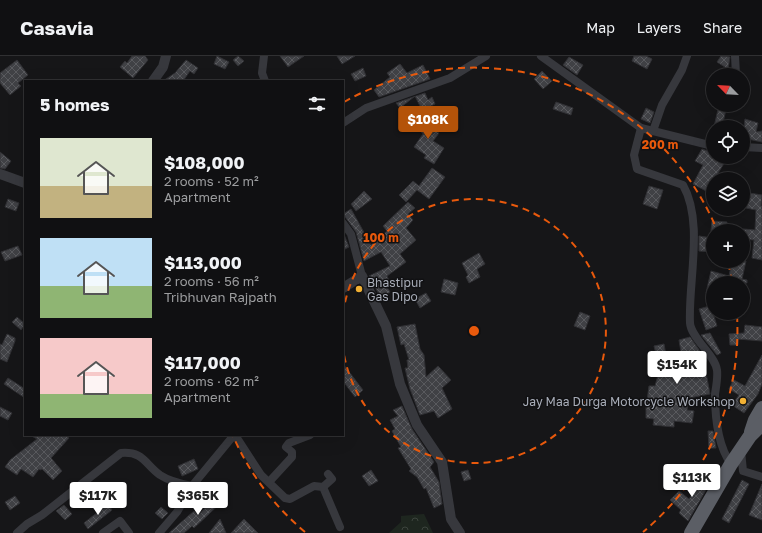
<!DOCTYPE html>
<meta charset="utf-8">
<style>
body{margin:0;font-family:"Golos Text",sans-serif;background:#1e1e20;color:#f1f3f6;height:100vh;display:flex;flex-direction:column;font-size:15px;white-space:nowrap}
*{box-sizing:border-box;margin:0}
p{font-size:13px;color:#9c9d9f}
.icon{flex:none;width:22px;height:22px;fill:none;stroke:currentColor;stroke-width:2;stroke-linecap:round;stroke-linejoin:round}
.map{position:relative;flex:1;overflow:hidden}
.sheet{position:absolute;left:24px;top:24px;width:320px;height:356px;display:flex;flex-direction:column;background:#101012;border-radius:0px;box-shadow:0 4px 16px #0002,0 0 0 1px #303032}
.sheet>*{flex:none}
.needle{width:26px;rotate:295deg}
.buttons{position:absolute;left:706px;top:12px;display:grid;gap:8px}
.buttons a{display:grid;place-items:center;width:44px;height:44px;border-radius:50%;background:#101012;box-shadow:0 4px 16px #0002,0 0 0 1px #303032;font-size:20px}
.price{position:absolute;translate:-50% -34px;padding:0 9px;border-radius:4px;background:#fff;color:#222;font-size:13px;line-height:26px;filter:drop-shadow(0 1px 2px #0008)}
.price::after{content:'';position:absolute;left:50%;top:24px;width:12px;height:9px;margin-left:-6px;background:inherit;clip-path:polygon(0 0,100% 0,50% 100%)}
.price.active{background:#b45309;color:#fff}
ul{padding:0;list-style:none}
li{display:flex;align-items:center;gap:12px;height:100px;padding:0 16px}
li span{display:grid;place-items:center;flex:none;width:112px;height:80px;border-radius:0px;color:#555}
li>.icon{margin-inline-start:auto}
span .icon{width:48px;height:48px;fill:#fffc;stroke-width:1}
li b{font-size:17px}
h2{display:flex;justify-content:space-between;align-items:center;height:48px;padding:0 16px;font-size:17px}
header{display:flex;align-items:center;gap:24px;box-sizing:border-box;height:56px;padding:0 20px;background:#101012;border-bottom:1px solid #303032}
header strong{font-size:19px}
nav{display:flex;gap:22px;margin-inline-start:auto;font-size:14px}
.map>svg:first-child{display:block}
.forest{fill:url(#forest-crowns)}
.building{fill:url(#building-cross-hatch);stroke:#303034}
.lines{fill:none;stroke-linecap:round;stroke-linejoin:round}
.minor{stroke:#37383d;stroke-width:8}
.tertiary{stroke:#37383d;stroke-width:10}
.trunk{stroke:#5b5e65;stroke-width:14}
.ring{fill:none;stroke:#e8590c;stroke-width:2;stroke-dasharray:7 5}
.poi-dot{fill:#f2b134;stroke:#111113;stroke-width:1.5}
.labels{text-anchor:middle;dominant-baseline:central;stroke-width:3;stroke-linejoin:round;paint-order:stroke}
.poi-label{font-size:12px;fill:#a8adb8;stroke:#111113;text-anchor:start}
.centre{fill:#e8590c;stroke:#111113;stroke-width:2}
.ring-label{font-size:12px;text-anchor:middle;font-weight:bold;fill:#e8590c;stroke:#111113;stroke-width:3;stroke-linejoin:round;paint-order:stroke}
</style>
<header>
<strong>Casavia</strong>
<nav><a>Map</a><a>Layers</a><a>Share</a></nav>
</header>
<div class="map">
<svg width="762" height="477" viewBox="0 0 762 477">
<defs>
<pattern id="forest-crowns" width="20" height="18" patternUnits="userSpaceOnUse"><rect width="20" height="18" fill="#1e261f"/><path d="M2 6a3 3 0 1 1 6 0M12 15a3 3 0 1 1 6 0" fill="none" stroke="#3c433d"/></pattern>
<pattern id="building-cross-hatch" width="8" height="8" patternUnits="userSpaceOnUse"><rect width="8" height="8" fill="#404145"/><path d="M0 0l8 8M0 8l8-8" fill="none" stroke="#595a5e"/></pattern>
</defs>
<rect width="100%" height="100%" fill="#161618"/>
<!-- forest -->
<polygon class="forest" points="424,458 433,477 389,477 401,466 401,460"/>
<!-- building -->
<g class="building">
<polygon points="132,0 145,0 148,4 133,22 120,11 125,5 127,7"/>
<polygon points="217,0 229,6 225,13 214,8"/>
<polygon points="238,0 244,5 238,10 233,4"/>
<polygon points="280,0 304,0 288,11"/>
<polygon points="337,0 355,0 342,8"/>
<polygon points="634,0 646,0 652,3 647,13 632,5"/>
<polygon points="721,0 730,1 728,13 717,6"/>
<polygon points="569,1 583,9 577,19 563,9"/>
<polygon points="17,4 28,19 18,27 21,30 10,39 0,27 0,17"/>
<polygon points="186,4 198,12 194,18 190,15 183,25 163,25 175,17"/>
<polygon points="400,8 407,17 423,9 430,23 379,41 374,34 390,21 387,17"/>
<polygon points="363,12 366,20 355,25 351,18"/>
<polygon points="542,15 552,25 543,33 534,23"/>
<polygon points="425,37 428,44 432,41 435,48 422,54 415,40 400,52 396,47"/>
<polygon points="556,46 573,52 571,59 553,53"/>
<polygon points="719,49 727,49 722,71 714,71"/>
<polygon points="646,52 654,56 650,67 641,63"/>
<polygon points="422,58 431,67 429,70 439,77 433,85 444,92 434,108 424,102 426,99 414,91 423,78 413,68"/>
<polygon points="745,63 758,67 756,76 762,75 762,86 743,82"/>
<polygon points="702,93 713,97 713,101 728,101 715,122 713,123 708,136 693,128 703,109 695,105"/>
<polygon points="0,96 11,105 5,113 0,112"/>
<polygon points="432,112 445,121 429,143 417,134 406,146 399,139 413,125 419,130"/>
<polygon points="649,130 663,134 657,153 643,148"/>
<polygon points="364,135 372,143 356,155 351,148"/>
<polygon points="743,136 762,139 761,150 762,150 762,204 752,202 754,184 743,183 743,173 755,174 756,154 746,152 746,141 751,141"/>
<polygon points="8,143 19,147 16,155 5,151"/>
<polygon points="408,146 415,152 408,158 413,164 406,172 416,184 400,198 406,206 387,220 390,227 386,229 390,236 381,242 369,220 390,210 381,196 364,205 356,176 343,158 351,153 371,189 387,175 383,170"/>
<polygon points="712,165 727,166 726,175 711,175"/>
<polygon points="343,176 349,191 343,194"/>
<polygon points="699,180 713,182 713,196 699,195"/>
<polygon points="18,190 22,199 5,205 1,196"/>
<polygon points="479,197 485,208 477,213 480,221 469,227 466,221 468,219 462,207"/>
<polygon points="732,205 746,205 742,223 747,224 747,227 713,227 713,239 706,237 711,215 729,220"/>
<polygon points="444,223 458,227 455,239 441,236"/>
<polygon points="426,237 431,245 420,252 415,243"/>
<polygon points="713,249 713,257 717,270 706,274 699,253"/>
<polygon points="580,256 590,260 585,274 574,270"/>
<polygon points="17,261 25,268 21,274 12,266"/>
<polygon points="415,268 420,293 424,299 426,321 438,310 451,324 442,332 452,353 438,362 434,355 420,359 410,333 405,312 408,312 407,304 409,304 404,288 401,289 397,271"/>
<polygon points="745,269 762,271 762,285 738,283 738,289 730,289 729,278 744,277"/>
<polygon points="710,277 721,297 717,299 701,279"/>
<polygon points="7,278 15,282 15,285 7,306 0,303 0,288 2,289"/>
<polygon points="690,281 707,305 704,306 710,338 689,342 687,354 694,355 692,367 674,365 674,371 653,369 654,363 646,362 646,352 649,330 655,330 663,301 657,302 654,290 664,288 667,305 682,302 679,284"/>
<polygon points="762,299 762,328 758,338 744,357 732,349 739,339 729,333 732,327 732,323 745,330"/>
<polygon points="343,308 363,334 355,341 343,325"/>
<polygon points="8,322 25,333 25,342 4,328"/>
<polygon points="402,350 412,373 434,406 430,411 439,426 442,448 434,452 426,432 424,433 417,421 409,415 411,413 398,392 401,391 392,375 395,373 390,364 398,360 393,354"/>
<polygon points="0,351 12,357 8,364 0,360"/>
<polygon points="708,375 713,375 716,392 709,392"/>
<polygon points="30,379 65,379 69,382 51,402 62,415 53,424 42,413 40,414 39,413 33,421 21,413 17,419 5,411 10,404 37,383"/>
<polygon points="194,403 198,413 182,420 178,410"/>
<polygon points="371,414 378,425 369,430 362,420"/>
<polygon points="468,414 471,423 464,425 461,416"/>
<polygon points="708,416 714,420 688,465 679,457 681,454 670,444 679,435 689,443"/>
<polygon points="742,424 749,428 729,467 722,463"/>
<polygon points="762,428 762,464 749,459"/>
<polygon points="220,436 226,442 194,472 192,470 184,477 169,477 194,455 198,459"/>
<polygon points="15,440 20,447 10,454 5,446"/>
<polygon points="108,448 112,454 88,473 84,467"/>
<polygon points="64,449 72,458 65,464 56,455"/>
<polygon points="161,451 168,457 162,463 155,457"/>
<polygon points="220,463 226,477 209,477"/>
<polygon points="244,463 258,477 231,477"/>
</g>
<g class="lines">
<!-- minor -->
<g class="minor">
<polyline points="264,0 262,17 265,25"/>
<polyline points="541,0 641,72 713,90"/>
<polyline points="735,0 736,19"/>
<polyline points="343,67 366,52 450,22 486,0"/>
<path d="M 641,72 L 634,99 L 637,113 L 683,129 C 704,166 688,226 690,267 C 691,282 715,299 717,314 C 718,322 716,331 715,338 C 715,361 718,390 731,408"/>
<polyline points="653,75 662,49 682,14 687,0"/>
<polyline points="743,91 762,92"/>
<polyline points="343,167 351,178 362,220"/>
<polyline points="235,379 261,419 285,442 290,443 314,430 323,431 340,471"/>
<polyline points="741,395 743,415 762,421"/>
<polyline points="269,426 292,401 292,396 286,391 289,387 310,379"/>
<polyline points="323,431 332,423 328,418"/>
<path d="M 17,477 L 27,468 L 42,459 L 121,397 C 143,395 145,408 160,419 C 169,425 182,428 192,430"/>
<polyline points="103,477 120,465 129,477"/>
<polyline points="159,477 177,456 192,430 234,379"/>
</g>
<!-- tertiary -->
<g class="tertiary">
<polyline points="153,25 163,11 166,0"/>
<polyline points="0,118 25,127"/>
<polyline points="343,232 362,220 386,270 400,328 417,369 442,406 451,463 460,477"/>
</g>
<!-- trunk -->
<g class="trunk">
<polyline points="751,376 755,364 762,352"/>
<polyline points="691,477 731,408 750,380 762,368"/>
</g>
</g>
<!-- distance rings -->
<g class="ring">
<path d="M343 258A132 132 0 1 1 343 292"/>
<path d="M305 476A263 263 0 0 1 233 380M344 46A263 263 0 0 1 717 174M728 207A263 263 0 0 1 732 225M737 259A263 263 0 0 1 643 476"/>
</g>
<!-- markers -->
<g class="poi-dot">
<circle cx="359" cy="233" r="4"/>
<circle cx="743" cy="345" r="4"/>
</g>
<g class="labels">
<!-- poi labels -->
<g class="poi-label">
<text x="367" y="226">Bhastipur<tspan x="367" dy="14">Gas Dipo</tspan></text>
<text x="735" y="345" text-anchor="end">Jay Maa Durga Motorcycle Workshop</text>
</g>
</g>
<circle cx="474" cy="275" r="6" class="centre"/>
<g class="ring-label">
<text x="660" y="93">200 m</text>
<text x="381" y="186">100 m</text>
</g>
</svg>
<div class="buttons">
<a><svg class="needle" viewBox="-14 -14 28 28"><path d="M0-13l5 13h-10z" fill="#e53935"/><path d="M0 13l5-13h-10z" fill="#9c9d9f"/></svg></a>
<a><svg class="icon" aria-label="locate" viewBox="0 0 24 24"><circle cx="12" cy="12" r="6"/><path d="M12 2v4M12 18v4M2 12h4M18 12h4"/></svg></a>
<a><svg class="icon" aria-label="layers" viewBox="0 0 24 24"><path d="M12 4l9 5-9 5-9-5zM3 14l9 5 9-5"/></svg></a>
<a>+</a>
<a>−</a>
</div>
<b class="price active" style="left:428px;top:84px">$108K</b>
<b class="price" style="left:677px;top:329px">$154K</b>
<b class="price" style="left:692px;top:442px">$113K</b>
<b class="price" style="left:98px;top:460px">$117K</b>
<b class="price" style="left:198px;top:460px">$365K</b>
<section class="sheet">
<h2>5 homes<svg class="icon" aria-label="filters" viewBox="0 0 24 24"><path d="M4 7h16M4 17h16"/><circle cx="9" cy="7" r="2"/><circle cx="15" cy="17" r="2"/></svg></h2>
<ul>
<li><span style="background:linear-gradient(#dfe7d0 60%,#c2b280 0)"><svg class="icon" aria-label="home" viewBox="0 0 24 24"><path d="M3 11l9-7 9 7M6 9v11h12V9"/></svg></span><div><b>$108,000</b><p>2 rooms · 52 m²</p><p>Apartment</p></div></li>
<li><span style="background:linear-gradient(#bfe0f5 60%,#8fb573 0)"><svg class="icon" aria-label="home" viewBox="0 0 24 24"><path d="M3 11l9-7 9 7M6 9v11h12V9"/></svg></span><div><b>$113,000</b><p>2 rooms · 56 m²</p><p>Tribhuvan Rajpath</p></div></li>
<li><span style="background:linear-gradient(#f6c9c9 70%,#8fb573 0)"><svg class="icon" aria-label="home" viewBox="0 0 24 24"><path d="M3 11l9-7 9 7M6 9v11h12V9"/></svg></span><div><b>$117,000</b><p>2 rooms · 62 m²</p><p>Apartment</p></div></li>
</ul>
</section>
</div>
